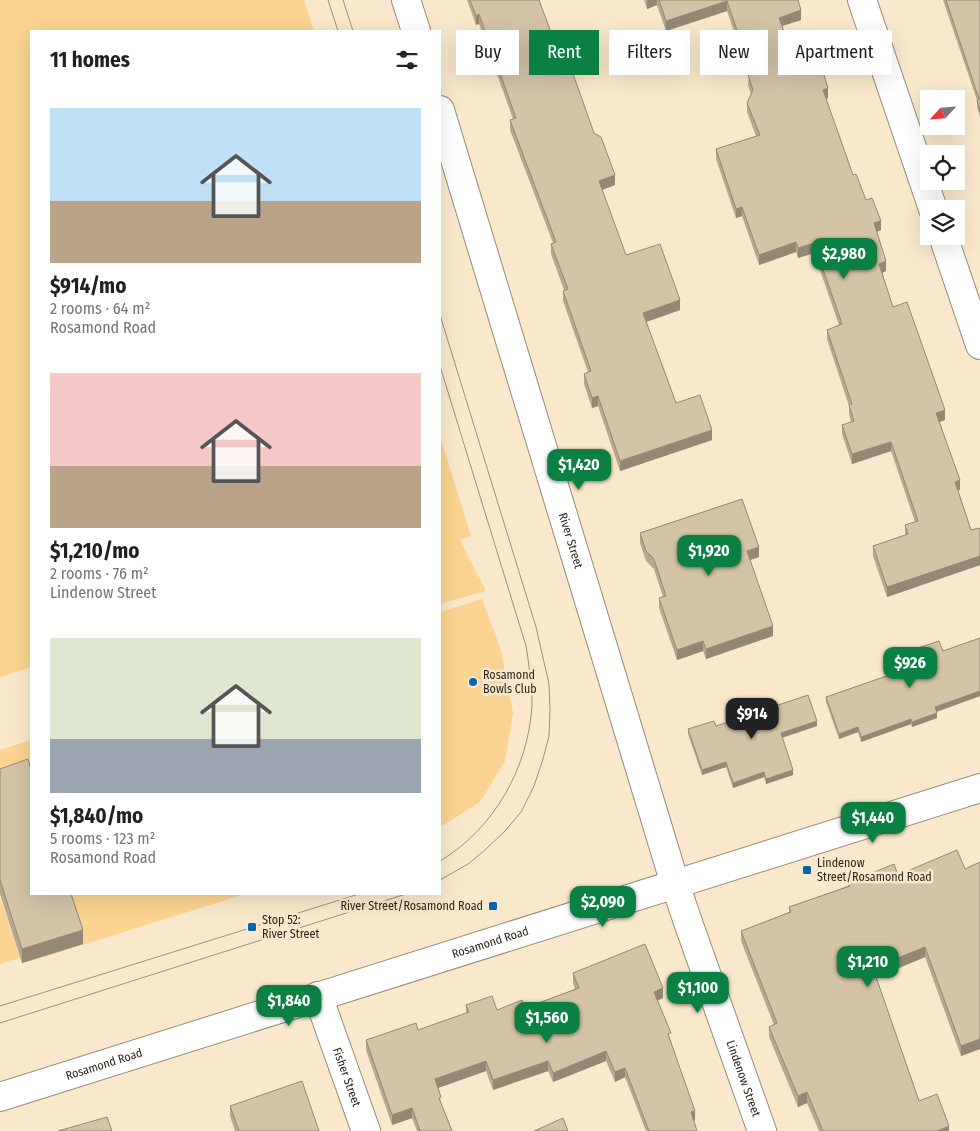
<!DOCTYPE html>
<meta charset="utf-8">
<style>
body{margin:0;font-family:"Fira Sans Condensed",sans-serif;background:#f2f2f2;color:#202124;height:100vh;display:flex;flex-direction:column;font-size:19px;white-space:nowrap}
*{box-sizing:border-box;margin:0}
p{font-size:16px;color:#757577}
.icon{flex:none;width:28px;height:28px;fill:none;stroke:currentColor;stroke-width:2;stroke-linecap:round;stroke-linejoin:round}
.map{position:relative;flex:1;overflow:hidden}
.drawer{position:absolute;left:30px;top:30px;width:411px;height:865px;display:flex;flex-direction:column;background:#fff;border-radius:0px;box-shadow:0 5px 20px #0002}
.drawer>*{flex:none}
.top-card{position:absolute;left:456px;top:30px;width:449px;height:45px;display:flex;gap:10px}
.needle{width:32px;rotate:244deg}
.controls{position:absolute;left:920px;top:90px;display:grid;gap:10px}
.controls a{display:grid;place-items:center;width:45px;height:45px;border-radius:0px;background:#fff;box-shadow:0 5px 20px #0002;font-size:25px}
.price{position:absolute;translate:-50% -42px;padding:0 11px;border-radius:10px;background:#0b8043;color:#fff;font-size:16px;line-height:32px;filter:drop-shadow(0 1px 2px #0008)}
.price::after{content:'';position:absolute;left:50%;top:30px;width:15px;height:11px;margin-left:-8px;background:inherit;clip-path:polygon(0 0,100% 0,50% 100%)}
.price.current{background:#222;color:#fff}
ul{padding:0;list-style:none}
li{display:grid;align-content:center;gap:10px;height:265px;padding:0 20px}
li span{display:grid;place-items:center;height:155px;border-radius:0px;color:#555}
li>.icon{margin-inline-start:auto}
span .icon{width:90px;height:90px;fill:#fffc;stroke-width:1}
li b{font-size:21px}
h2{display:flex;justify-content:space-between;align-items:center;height:60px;padding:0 20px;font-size:21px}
.tag{padding:0 18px;border-radius:0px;background:#fff;box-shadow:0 5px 20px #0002;font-size:18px;line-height:45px}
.tag.current{background:#0b8043;color:#fff}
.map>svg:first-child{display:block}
.green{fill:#fad490}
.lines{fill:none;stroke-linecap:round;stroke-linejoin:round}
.minor-casing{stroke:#9a8b70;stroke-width:30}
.minor{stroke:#fff;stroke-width:28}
.tram{stroke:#9c907b;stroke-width:1}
.wall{fill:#b5a890}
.shaded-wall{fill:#948875}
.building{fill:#d3c3a7;stroke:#948875}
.poi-dot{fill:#0964b1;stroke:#f9e8cb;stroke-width:2}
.labels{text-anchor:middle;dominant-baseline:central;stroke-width:5;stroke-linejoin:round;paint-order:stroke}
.street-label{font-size:12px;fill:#2c261b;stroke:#f9e8cb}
.poi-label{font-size:12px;fill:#2c261b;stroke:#f9e8cb;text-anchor:start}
</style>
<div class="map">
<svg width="980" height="1131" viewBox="0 0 980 1131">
<rect width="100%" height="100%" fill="#f9e8cb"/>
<!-- green -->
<g class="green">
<polygon points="0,0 304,0 314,31 31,31 31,667 0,677"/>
<polygon points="440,436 471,536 460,540 486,591 440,604"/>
<polygon points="482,599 501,650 513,713 505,761 480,802 440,827 440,612"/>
<polygon points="31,740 31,894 245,894 31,961 0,864 0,750"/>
<polygon points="0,897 20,958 0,964"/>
</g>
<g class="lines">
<!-- minor casing -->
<g class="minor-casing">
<g id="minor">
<polyline points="406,0 416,31"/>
<polyline points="862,0 933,209"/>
<path id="s1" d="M 440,110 L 675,884 L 689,925 L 762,1131"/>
<polyline points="943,236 980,345"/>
<path id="s2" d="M 318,996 L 366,1131"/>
<path id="s3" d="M 0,1097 L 980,788"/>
</g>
</g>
<!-- minor -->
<use href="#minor" class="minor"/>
<!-- tram -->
<g class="tram">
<polyline points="328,0 338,31"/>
<polyline points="343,0 353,31"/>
<polyline points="440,315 536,627 549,684 550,710 549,736 543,759 534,786 521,812 505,831 485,850 468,864 440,880"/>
<path d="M 440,366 L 526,646 C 529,665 532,685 532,704 C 529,767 494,829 440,861"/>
<polyline points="0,1006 359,894"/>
<polyline points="0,1023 406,894"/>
</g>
</g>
<!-- wall -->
<g class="wall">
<polygon points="467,0 539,0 566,73 594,133 615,185 602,190 626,255 680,310 646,322 676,403 712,440 620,471 598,406 592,408 584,384 584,374 588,372 563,301 563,291 564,290 551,254 551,244 553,243 510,130 510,120 513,119 479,24 476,25"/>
<polygon points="644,0 798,0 801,20 782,26 799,73 828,98 826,99 853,175 881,230 877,232 886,271 882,273 893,307 945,420 940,422 960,490 958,490 971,530 980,530 980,565 887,597 873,556 873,546 905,535 905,525 915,522 891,451 852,464 842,434 842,425 851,422 849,414 849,406 827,339 827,330 839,325 814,253 798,258 796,252 759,265 742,216 736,218 716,159 716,149 756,136 747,112 747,103 751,94 748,85 749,75 727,11 666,31 657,5 647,9"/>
<polygon points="943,0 980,0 980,117 977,107 977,100"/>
<polygon points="640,533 759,557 750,560 773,636 706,659 703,651 677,660 659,608 659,598 663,597 654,569 646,561 640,543"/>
<polygon points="980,638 980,696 937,712 937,718 912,727 911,724 861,742 858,732 839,739 826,702 826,697 897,673 897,668 908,664 906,657 906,652 943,651"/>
<polygon points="716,726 817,726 782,738 793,775 766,784 764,777 733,788 726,767 702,775 688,734 688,729"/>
<polygon points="0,769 83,944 22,963 0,894"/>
<polygon points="980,862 980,1049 961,1056 925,957 876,977 919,1101 949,1131 819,1131 807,1103 798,1107 769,1037 769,1027 774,1025 741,941 741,931 789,912 789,907 848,886 848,883 898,875 965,869"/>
<polygon points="573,973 663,998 658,1000 695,1120 694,1121 697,1131 646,1131 625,1077 615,1082 606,1061 553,1082 548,1071 493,1090 486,1071 438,1088 441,1103 452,1131 417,1131 412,1118 392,1125 366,1050 366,1040 418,1030 466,1013 466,1005 497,1010 525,1008 575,989 573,983"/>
<polygon points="230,1106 319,1131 235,1131 230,1116"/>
</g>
<!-- shaded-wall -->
<g class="shaded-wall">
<polygon points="647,0 657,0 657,5 647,9"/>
<polygon points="727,1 727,11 666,31 666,21"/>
<polygon points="801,10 801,20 779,27 779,18"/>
<polygon points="479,14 479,24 476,25 476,16"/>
<polygon points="828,88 828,98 823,100 823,90"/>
<polygon points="615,175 615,185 599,191 599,181"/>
<polygon points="742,207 742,216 736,218 736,209"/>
<polygon points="881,221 881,230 874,233 874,223"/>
<polygon points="796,242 796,252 759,265 759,255"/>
<polygon points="814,243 814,253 798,258 798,248"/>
<polygon points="886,261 886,271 879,274 879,264"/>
<polygon points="680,300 680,310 643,323 643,313"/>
<polygon points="598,396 598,406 592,408 592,398"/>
<polygon points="945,410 945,420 936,423 936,413"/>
<polygon points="712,430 712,440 620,471 620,461"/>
<polygon points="891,442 891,451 852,464 852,454"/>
<polygon points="960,480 960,490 955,491 955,482"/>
<polygon points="759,547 759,557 747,561 747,551"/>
<polygon points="980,556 980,565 887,597 887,587"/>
<polygon points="773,626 773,636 706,659 706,649"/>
<polygon points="703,641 703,651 677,660 677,650"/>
<polygon points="980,691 980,696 935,712 935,707"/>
<polygon points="937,713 937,718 912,727 912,722"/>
<polygon points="911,719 911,724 861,742 861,737"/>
<polygon points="817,721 817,726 781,738 781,733"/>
<polygon points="858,727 858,732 839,739 839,734"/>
<polygon points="726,762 726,767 702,775 702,770"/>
<polygon points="793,770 793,775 766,784 766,779"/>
<polygon points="764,772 764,777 733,788 733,783"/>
<polygon points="83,930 83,944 22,963 22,949"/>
<polygon points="925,947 925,957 873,979 873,968"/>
<polygon points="663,988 663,998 654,1002 654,992"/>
<polygon points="980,1039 980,1049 961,1056 961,1046"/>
<polygon points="606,1051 606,1061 553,1082 553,1073"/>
<polygon points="486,1061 486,1071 435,1089 435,1079"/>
<polygon points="548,1061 548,1071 493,1090 493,1080"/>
<polygon points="625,1068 625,1077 615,1082 615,1072"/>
<polygon points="807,1092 807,1103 798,1107 798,1096"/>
<polygon points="412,1108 412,1118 392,1125 392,1115"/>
<polygon points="695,1111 695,1120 691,1122 691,1112"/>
<polygon points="949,1126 949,1131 937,1131"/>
</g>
<!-- building -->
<g class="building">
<polygon points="470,0 539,0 566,73 572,71 594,133 601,137 615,175 599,181 626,255 660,244 680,300 643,313 676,403 700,395 712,430 620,461 598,396 592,398 584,374 591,371 563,291 568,289 551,244 556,242 510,120 516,118 479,14 476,16"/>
<polygon points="659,0 798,0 801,10 779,18 799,73 821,65 828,88 823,90 853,175 856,174 866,200 872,198 881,221 874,223 886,261 879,264 893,307 907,302 945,410 936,413 960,480 955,482 971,530 979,528 980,530 980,556 887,587 873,546 908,534 905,525 918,521 891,442 852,454 842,425 854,421 849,405 852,404 827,330 842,324 814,243 798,248 796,242 759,255 742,207 736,209 716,149 760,135 747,103 753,90 748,75 752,74 727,1 666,21"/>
<polygon points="946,0 980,0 980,110 977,100 979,99"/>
<polygon points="742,499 759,547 747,551 773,626 706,649 703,641 677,650 659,598 666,596 654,559 646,551 640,533"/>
<polygon points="980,638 980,691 935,707 937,713 912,722 911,719 861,737 858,727 839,734 826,697 898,672 897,668 910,663 906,652 939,641 943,651"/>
<polygon points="808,695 817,721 781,733 793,770 766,779 764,772 733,783 726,762 702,770 688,729 714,721 716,726"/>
<polygon points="28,759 31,770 31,894 71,894 83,930 22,949 0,880 0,769"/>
<polygon points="957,850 965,869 980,862 980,1039 961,1046 925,947 873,968 919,1101 937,1094 949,1126 937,1131 823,1131 807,1092 798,1096 769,1027 777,1023 741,931 791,912 789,907 850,886 848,883 894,864 898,875"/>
<polygon points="645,944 663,988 654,992 671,1033 668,1034 695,1111 691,1112 697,1131 649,1131 625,1068 615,1072 606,1051 553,1073 548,1061 493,1080 486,1061 435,1079 441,1097 439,1098 452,1131 420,1131 412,1108 392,1115 366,1040 416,1023 418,1030 469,1012 466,1005 492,996 497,1010 522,1000 525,1008 579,988 573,973"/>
<polygon points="302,1081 319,1131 239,1131 230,1106"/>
<polygon points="107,1117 112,1131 58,1131"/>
<polygon points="563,1118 568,1131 534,1131"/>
</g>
<!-- markers -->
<g class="poi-dot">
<circle cx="473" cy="682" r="5"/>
<rect x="802" y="865" width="10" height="10" rx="2.5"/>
<rect x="488" y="901" width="10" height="10" rx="2.5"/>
<rect x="247" y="922" width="10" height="10" rx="2.5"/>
</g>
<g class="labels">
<!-- street labels -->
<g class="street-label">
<text stroke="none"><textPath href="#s1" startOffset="450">River Street</textPath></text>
<text stroke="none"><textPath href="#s3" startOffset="514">Rosamond Road</textPath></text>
<text stroke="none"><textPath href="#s3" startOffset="109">Rosamond Road</textPath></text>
<text stroke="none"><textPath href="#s2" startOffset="86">Fisher Street</textPath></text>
<text stroke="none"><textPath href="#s1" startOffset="1015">Lindenow Street</textPath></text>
</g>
<!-- poi labels -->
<g class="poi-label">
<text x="483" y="675">Rosamond<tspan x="483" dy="14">Bowls Club</tspan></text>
<text x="817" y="863">Lindenow<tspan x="817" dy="14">Street/Rosamond Road</tspan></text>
<text x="483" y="906" text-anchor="end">River Street/Rosamond Road</text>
<text x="262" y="920">Stop 52:<tspan x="262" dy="14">River Street</tspan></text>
</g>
</g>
</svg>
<div class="controls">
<a><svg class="needle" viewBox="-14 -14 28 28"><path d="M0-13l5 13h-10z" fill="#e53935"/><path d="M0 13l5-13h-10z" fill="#757577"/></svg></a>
<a><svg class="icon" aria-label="locate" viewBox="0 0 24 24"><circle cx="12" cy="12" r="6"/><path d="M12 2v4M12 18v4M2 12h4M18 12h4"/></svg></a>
<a><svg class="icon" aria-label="layers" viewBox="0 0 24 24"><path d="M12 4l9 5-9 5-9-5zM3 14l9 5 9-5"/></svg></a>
</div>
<b class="price" style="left:844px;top:280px">$2,980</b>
<b class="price" style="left:579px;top:491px">$1,420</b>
<b class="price" style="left:709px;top:577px">$1,920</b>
<b class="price" style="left:910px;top:689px">$926</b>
<b class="price current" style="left:752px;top:740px">$914</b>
<b class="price" style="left:873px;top:844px">$1,440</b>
<b class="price" style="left:603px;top:928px">$2,090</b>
<b class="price" style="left:868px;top:988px">$1,210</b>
<b class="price" style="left:698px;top:1014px">$1,100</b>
<b class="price" style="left:289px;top:1027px">$1,840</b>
<b class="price" style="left:547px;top:1044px">$1,560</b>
<div class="top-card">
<a class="tag">Buy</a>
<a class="tag current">Rent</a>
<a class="tag">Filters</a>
<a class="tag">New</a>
<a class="tag">Apartment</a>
</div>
<section class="drawer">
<h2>11 homes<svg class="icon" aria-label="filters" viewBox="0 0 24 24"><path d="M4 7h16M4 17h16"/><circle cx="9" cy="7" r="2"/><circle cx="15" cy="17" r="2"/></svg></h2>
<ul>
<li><span style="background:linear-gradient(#bfe0f5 60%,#b9a48a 0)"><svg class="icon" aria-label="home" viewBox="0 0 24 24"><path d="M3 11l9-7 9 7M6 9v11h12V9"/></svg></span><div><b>$914/mo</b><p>2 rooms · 64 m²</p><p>Rosamond Road</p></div></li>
<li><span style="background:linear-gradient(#f6c9c9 60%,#b9a48a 0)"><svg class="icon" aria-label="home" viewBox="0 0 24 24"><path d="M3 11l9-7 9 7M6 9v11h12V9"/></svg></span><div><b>$1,210/mo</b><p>2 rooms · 76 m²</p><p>Lindenow Street</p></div></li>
<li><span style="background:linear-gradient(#dfe7d0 65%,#9aa5b1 0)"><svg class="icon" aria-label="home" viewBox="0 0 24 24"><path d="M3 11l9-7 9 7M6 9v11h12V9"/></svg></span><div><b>$1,840/mo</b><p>5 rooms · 123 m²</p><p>Rosamond Road</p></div></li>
</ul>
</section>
</div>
